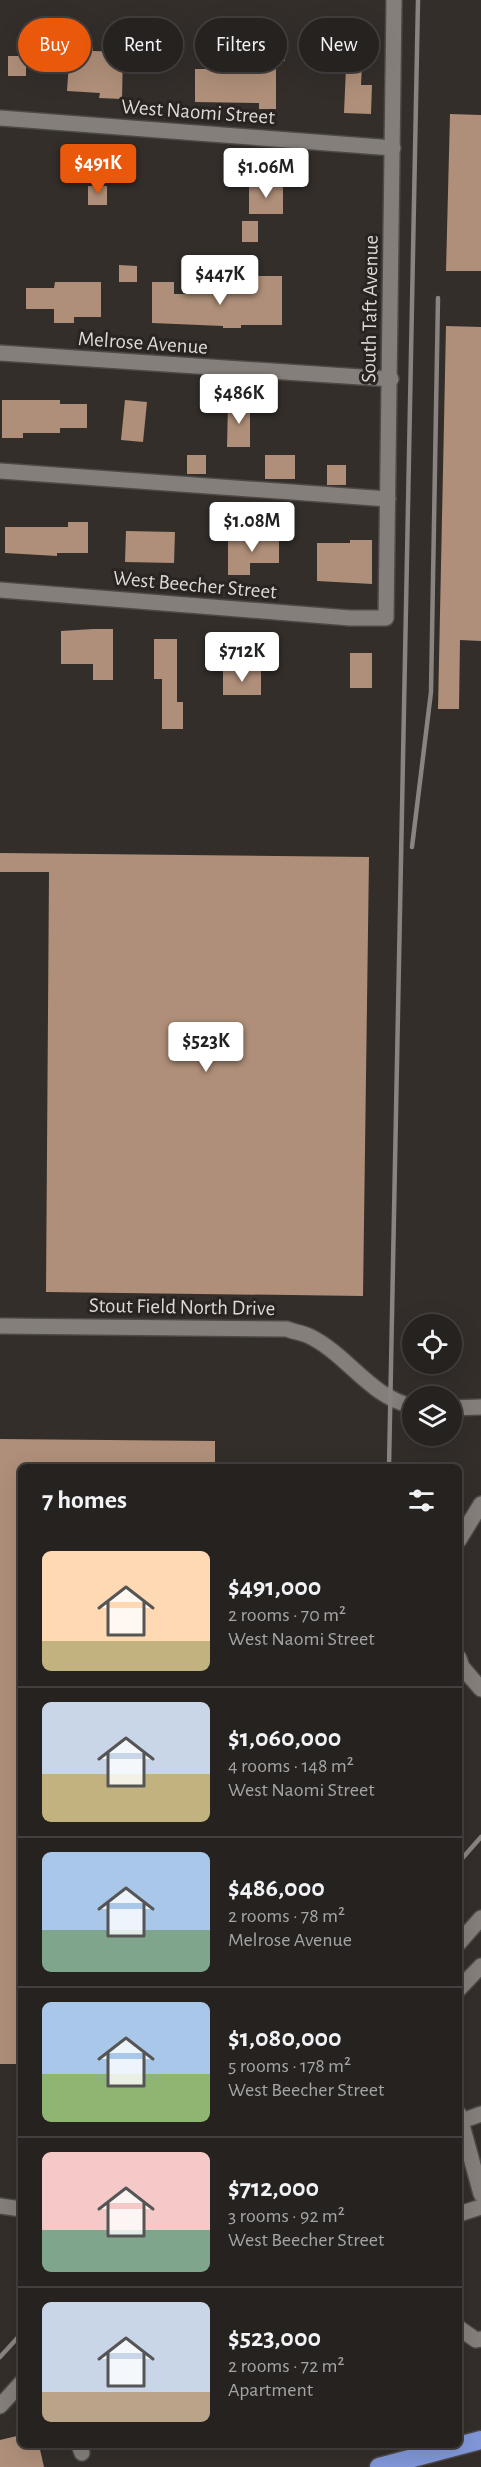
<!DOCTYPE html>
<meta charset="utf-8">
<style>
body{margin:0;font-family:"Alegreya Sans",sans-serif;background:#2e2a29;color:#f1f3f6;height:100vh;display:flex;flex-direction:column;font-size:22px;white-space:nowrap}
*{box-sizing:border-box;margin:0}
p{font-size:20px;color:#a4a4a5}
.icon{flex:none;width:33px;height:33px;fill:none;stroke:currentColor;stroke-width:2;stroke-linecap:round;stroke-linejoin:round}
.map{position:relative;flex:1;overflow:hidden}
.details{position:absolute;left:18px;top:1464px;width:444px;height:984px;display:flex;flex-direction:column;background:#262220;border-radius:9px;box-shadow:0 6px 24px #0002,0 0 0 2px #423f3e}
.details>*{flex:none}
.top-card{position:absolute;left:18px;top:18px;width:446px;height:54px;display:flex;gap:12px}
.controls{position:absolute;left:402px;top:1314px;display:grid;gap:12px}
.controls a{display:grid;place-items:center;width:60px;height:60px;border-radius:50%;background:#262220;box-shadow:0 6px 24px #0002,0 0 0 2px #423f3e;font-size:30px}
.price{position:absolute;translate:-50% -51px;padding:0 14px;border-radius:6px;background:#fff;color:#222;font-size:20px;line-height:39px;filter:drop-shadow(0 2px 3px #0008)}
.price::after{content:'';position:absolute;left:50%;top:36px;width:18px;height:14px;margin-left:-9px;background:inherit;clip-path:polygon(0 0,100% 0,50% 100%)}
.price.selected{background:#ea580c;color:#fff}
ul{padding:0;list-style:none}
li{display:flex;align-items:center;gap:18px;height:150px;padding:0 24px}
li+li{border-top:2px solid #423f3e}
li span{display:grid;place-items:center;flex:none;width:168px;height:120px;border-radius:9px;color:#555}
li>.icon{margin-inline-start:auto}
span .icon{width:72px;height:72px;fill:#fffc;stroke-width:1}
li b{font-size:26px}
h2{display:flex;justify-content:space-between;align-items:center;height:72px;padding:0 24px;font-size:26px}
.pill{padding:0 21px;border-radius:27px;background:#262220;box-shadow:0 6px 24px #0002,0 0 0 2px #423f3e;font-size:21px;line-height:54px}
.pill.selected{background:#ea580c;color:#fff}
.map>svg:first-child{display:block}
.building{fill:#af8f79}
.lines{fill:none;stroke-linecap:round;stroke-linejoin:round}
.minor-casing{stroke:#4d4946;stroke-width:18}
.highway-casing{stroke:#4d4946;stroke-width:21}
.minor{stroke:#857f7b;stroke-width:15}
.highway{stroke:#8197d9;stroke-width:18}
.rail{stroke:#898481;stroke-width:4.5}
.labels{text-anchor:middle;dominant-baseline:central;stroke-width:6;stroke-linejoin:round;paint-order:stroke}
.street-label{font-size:21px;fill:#ddd9d7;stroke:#292421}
</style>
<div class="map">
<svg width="481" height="2467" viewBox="0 0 481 2467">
<rect width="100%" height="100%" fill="#332e2a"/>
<!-- building -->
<g class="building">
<rect x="268" y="42" width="17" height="19"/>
<polygon points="126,43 142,43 142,63 125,63"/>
<polygon points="345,45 363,46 361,85 372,85 371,114 344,113 346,67 343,66"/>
<polygon points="70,46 93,47 93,51 123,52 122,99 99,98 100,93 67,91"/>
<rect x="8" y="56" width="18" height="20"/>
<polygon points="195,69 276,69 276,109 259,109 259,103 195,102"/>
<polygon points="450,114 481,115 481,271 446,271"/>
<rect x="249" y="184" width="34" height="30"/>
<rect x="88" y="186" width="19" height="19"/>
<rect x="242" y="221" width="16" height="21"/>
<polygon points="119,265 137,266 137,282 119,282"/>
<polygon points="258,276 282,276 282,325 241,325 241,328 223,328 223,326 152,323 152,282 174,282 174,294 223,294 223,288 258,288"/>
<polygon points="55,282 101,282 101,317 74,317 74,323 54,323 54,309 26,309 26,288 54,288"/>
<polygon points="446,326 481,327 481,641 460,640 459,709 438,709"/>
<polygon points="2,400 60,400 60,404 87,404 87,428 60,428 60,433 23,433 23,438 2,438"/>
<polygon points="125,400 147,402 143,442 121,440"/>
<polygon points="228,403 250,403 250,447 227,447"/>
<rect x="187" y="455" width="19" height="19"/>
<rect x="265" y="455" width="30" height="24"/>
<rect x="327" y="465" width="19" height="20"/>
<polygon points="68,522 88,522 88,553 57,553 57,556 5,553 5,527 68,527"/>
<polygon points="126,531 175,532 174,563 125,562"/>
<polygon points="265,532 279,532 279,563 250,563 250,575 228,575 228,539 265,539"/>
<polygon points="350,540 372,540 372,584 317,581 317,543 350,543"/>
<polygon points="93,629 113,629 113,680 93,680 93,664 61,664 61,631"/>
<polygon points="154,639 177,639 177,702 183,702 183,729 162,729 162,679 154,679"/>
<rect x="350" y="653" width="22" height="35"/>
<rect x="223" y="671" width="38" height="24"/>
<polygon points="0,853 369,857 363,1296 46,1292 49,872 0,872"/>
<polygon points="0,1439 215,1441 215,1467 21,1467 21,2064 0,2064"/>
<polygon points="21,2435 21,2445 39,2445 44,2467 0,2467 0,2440"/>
</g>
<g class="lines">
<!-- minor casing -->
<g class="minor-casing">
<g id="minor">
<polyline points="0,118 393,148"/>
<polyline points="0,353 391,379"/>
<polyline points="0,471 388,499"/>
<polyline points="0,590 350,618 386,618 394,0"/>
<path d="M 0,1326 L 287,1329 C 294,1332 303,1333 309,1336 C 347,1354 370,1397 412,1406"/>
<polyline points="452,1408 481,1407"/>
<polyline points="459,1540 481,1504"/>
<polyline points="459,1658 462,1667 481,1689"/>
<polyline points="459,1943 481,1918"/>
<polyline points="459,1989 481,1966"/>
<polyline points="459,2114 481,2194"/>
<polyline points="459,2122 481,2114"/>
<polyline points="0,2206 21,2209"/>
<polyline points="459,2214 481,2207"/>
<polyline points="459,2328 476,2340 481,2339"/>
<polyline points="0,2406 21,2383"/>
<polyline points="79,2445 82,2453"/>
</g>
</g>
<!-- highway casing -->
<g class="highway-casing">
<polyline id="highway" points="379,2467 481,2440"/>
</g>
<!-- minor -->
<use href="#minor" class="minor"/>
<!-- highway -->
<use href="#highway" class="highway"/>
<!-- rail -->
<g class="rail">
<polyline points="412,847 431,692 438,298"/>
<polyline points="389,1467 418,0"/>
<polyline points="459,1862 481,1837"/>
<polyline points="0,2357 21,2334"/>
</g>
</g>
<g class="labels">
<!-- street labels -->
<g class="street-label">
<text transform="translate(198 112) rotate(4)">West Naomi Street</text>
<text transform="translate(370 309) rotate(-89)">South Taft Avenue</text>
<text transform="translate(143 343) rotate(4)">Melrose Avenue</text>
<text transform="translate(195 585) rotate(5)">West Beecher Street</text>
<text transform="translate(182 1307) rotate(1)">Stout Field North Drive</text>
</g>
</g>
</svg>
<div class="controls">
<a><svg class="icon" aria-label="locate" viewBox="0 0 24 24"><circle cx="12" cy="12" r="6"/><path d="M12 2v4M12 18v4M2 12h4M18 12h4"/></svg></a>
<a><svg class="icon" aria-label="layers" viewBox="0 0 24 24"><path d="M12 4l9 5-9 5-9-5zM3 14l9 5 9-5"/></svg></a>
</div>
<b class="price selected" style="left:98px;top:195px">$491K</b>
<b class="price" style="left:266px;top:199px">$1.06M</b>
<b class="price" style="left:220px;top:306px">$447K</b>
<b class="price" style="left:239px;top:425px">$486K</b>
<b class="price" style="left:252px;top:553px">$1.08M</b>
<b class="price" style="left:242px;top:683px">$712K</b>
<b class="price" style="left:206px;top:1073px">$523K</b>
<div class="top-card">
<a class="pill selected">Buy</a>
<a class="pill">Rent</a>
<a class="pill">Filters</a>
<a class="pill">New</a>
</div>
<section class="details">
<h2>7 homes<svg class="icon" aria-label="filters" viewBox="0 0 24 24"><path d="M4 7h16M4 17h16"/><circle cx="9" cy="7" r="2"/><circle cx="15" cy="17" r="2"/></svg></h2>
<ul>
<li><span style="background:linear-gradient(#ffd9b3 75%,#c2b280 0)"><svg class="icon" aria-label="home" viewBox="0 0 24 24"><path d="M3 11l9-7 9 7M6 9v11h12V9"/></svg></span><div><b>$491,000</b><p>2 rooms · 70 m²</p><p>West Naomi Street</p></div></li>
<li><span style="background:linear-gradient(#c9d6e8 60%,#c2b280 0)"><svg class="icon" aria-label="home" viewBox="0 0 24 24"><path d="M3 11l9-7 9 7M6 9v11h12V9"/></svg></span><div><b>$1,060,000</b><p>4 rooms · 148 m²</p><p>West Naomi Street</p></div></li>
<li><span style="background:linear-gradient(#a9c7e8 65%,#7fa58c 0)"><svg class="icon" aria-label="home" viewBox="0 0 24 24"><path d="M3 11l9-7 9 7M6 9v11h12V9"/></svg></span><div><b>$486,000</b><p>2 rooms · 78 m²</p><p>Melrose Avenue</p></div></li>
<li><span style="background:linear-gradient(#a9c7e8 60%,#8fb573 0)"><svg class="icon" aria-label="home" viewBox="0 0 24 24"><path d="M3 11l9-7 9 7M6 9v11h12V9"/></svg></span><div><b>$1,080,000</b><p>5 rooms · 178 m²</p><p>West Beecher Street</p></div></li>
<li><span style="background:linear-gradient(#f6c9c9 65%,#7fa58c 0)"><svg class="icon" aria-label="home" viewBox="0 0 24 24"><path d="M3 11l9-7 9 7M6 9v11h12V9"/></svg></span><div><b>$712,000</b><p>3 rooms · 92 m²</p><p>West Beecher Street</p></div></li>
<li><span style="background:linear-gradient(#c9d6e8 75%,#b9a48a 0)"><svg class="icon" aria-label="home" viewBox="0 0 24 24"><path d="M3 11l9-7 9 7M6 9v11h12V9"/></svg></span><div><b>$523,000</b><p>2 rooms · 72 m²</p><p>Apartment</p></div></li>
</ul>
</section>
</div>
